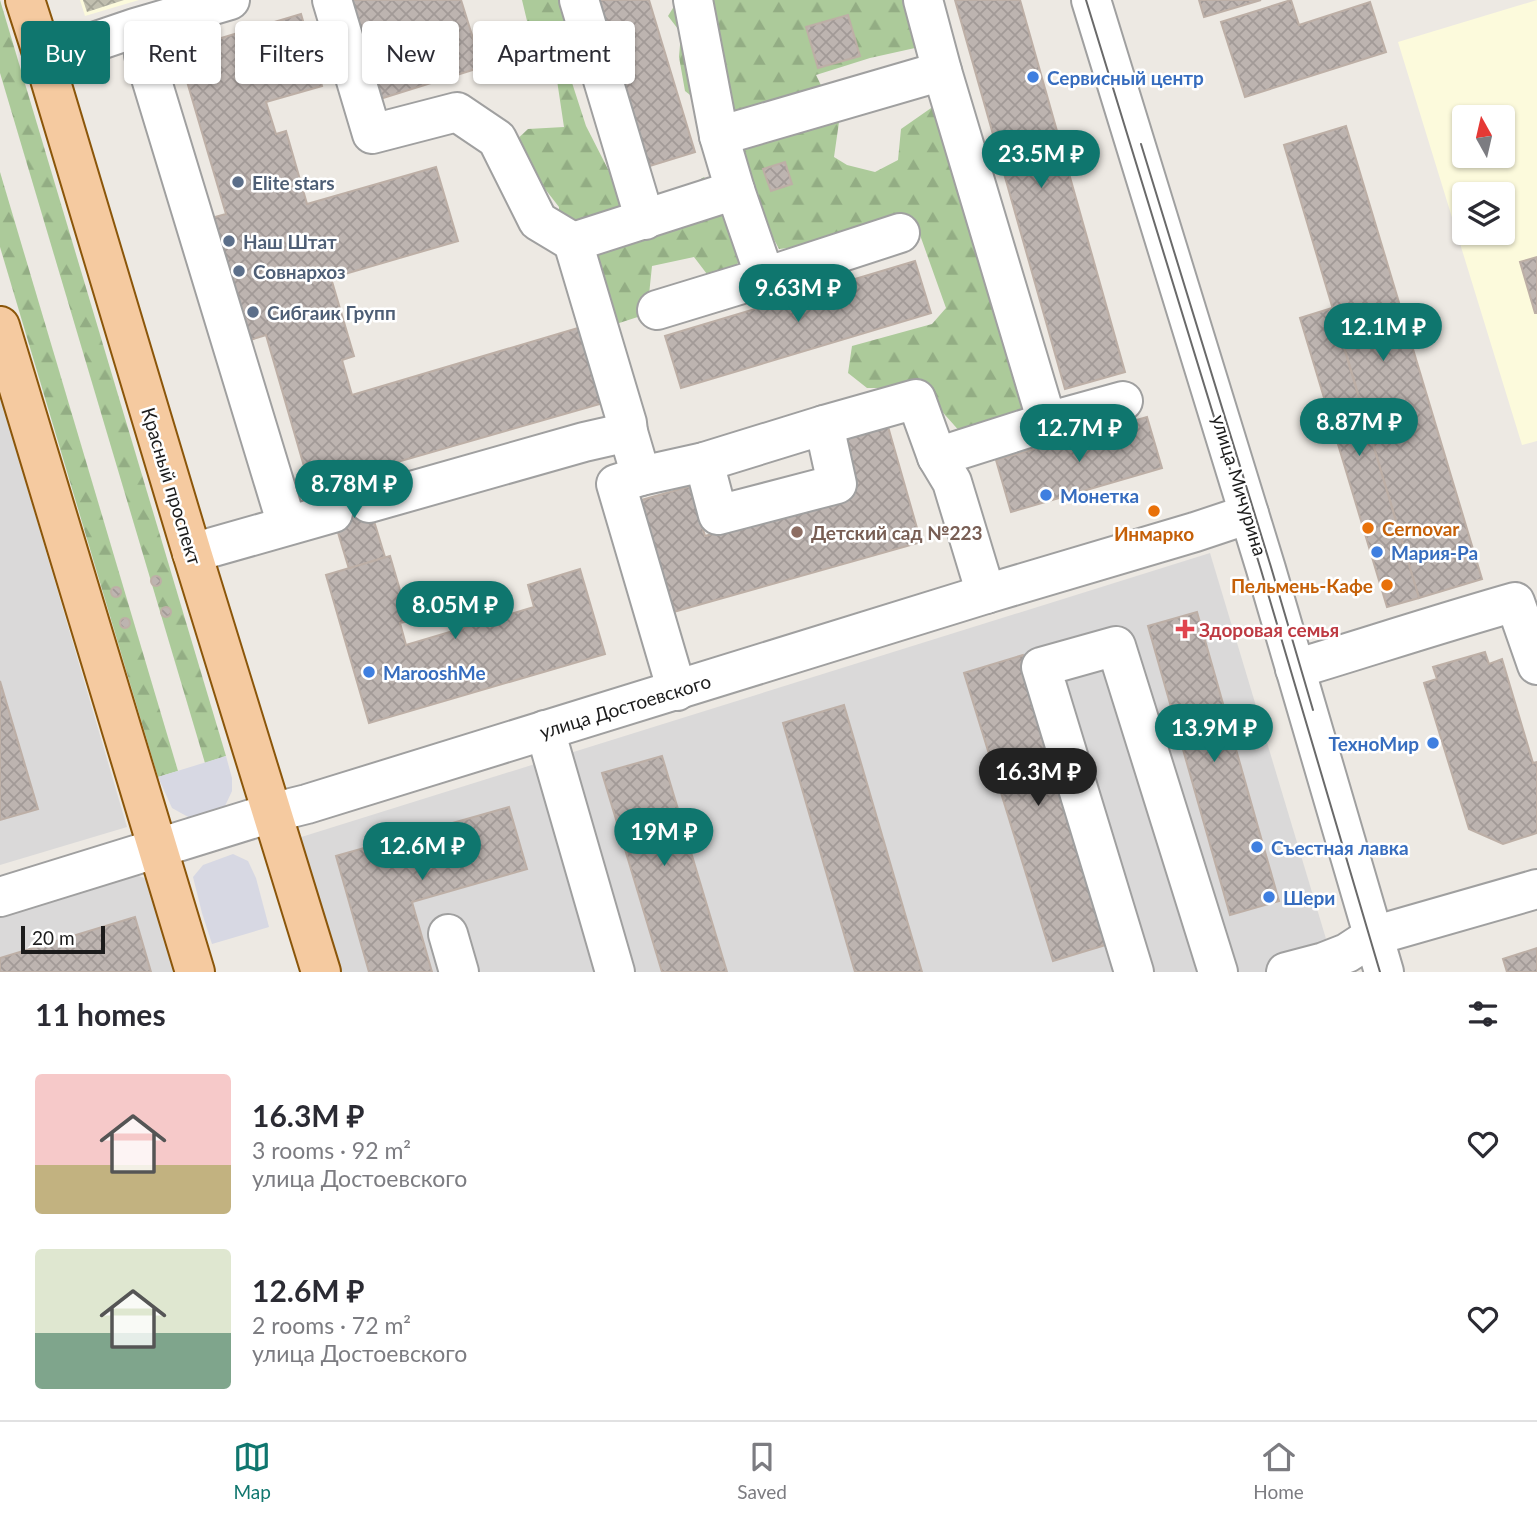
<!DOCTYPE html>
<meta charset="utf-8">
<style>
body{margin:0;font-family:Lato,sans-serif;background:#f7f7f7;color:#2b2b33;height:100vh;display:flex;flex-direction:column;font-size:26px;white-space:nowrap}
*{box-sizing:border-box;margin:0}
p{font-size:23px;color:#7c7c81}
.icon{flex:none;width:38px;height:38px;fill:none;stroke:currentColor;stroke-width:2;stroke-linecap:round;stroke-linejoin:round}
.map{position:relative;height:972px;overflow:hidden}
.side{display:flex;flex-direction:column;background:#fff;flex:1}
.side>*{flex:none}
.top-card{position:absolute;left:21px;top:21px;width:700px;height:63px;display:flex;gap:14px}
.needle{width:46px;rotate:352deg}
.controls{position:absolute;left:1452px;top:105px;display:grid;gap:14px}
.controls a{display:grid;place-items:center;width:63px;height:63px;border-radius:7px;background:#fff;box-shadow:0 2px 5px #0004;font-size:35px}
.scale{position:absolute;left:21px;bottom:18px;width:84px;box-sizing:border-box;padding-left:7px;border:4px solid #1c1c1c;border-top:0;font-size:19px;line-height:24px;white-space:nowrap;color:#1c1c1c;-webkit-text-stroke:5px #fff;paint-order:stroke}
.price{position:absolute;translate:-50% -60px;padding:0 16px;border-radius:24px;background:#0f766e;color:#fff;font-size:23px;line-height:46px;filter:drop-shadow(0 2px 4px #0008)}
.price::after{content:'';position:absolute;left:50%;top:42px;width:21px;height:16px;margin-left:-10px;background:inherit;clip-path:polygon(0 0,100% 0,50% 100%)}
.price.on{background:#222;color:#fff}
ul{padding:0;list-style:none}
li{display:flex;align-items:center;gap:21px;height:175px;padding:0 35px}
li span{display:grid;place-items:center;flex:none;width:196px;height:140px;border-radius:7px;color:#555}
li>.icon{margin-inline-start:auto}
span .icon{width:84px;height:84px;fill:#fffc;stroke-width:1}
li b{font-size:30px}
h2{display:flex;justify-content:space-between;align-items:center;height:84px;padding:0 35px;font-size:30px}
.chip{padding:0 24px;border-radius:7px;background:#fff;box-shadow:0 2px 5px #0004;font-size:24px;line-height:63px}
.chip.on{background:#0f766e;color:#fff}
.menu{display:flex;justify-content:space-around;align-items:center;height:98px;border-top:2px solid #e1e1e2;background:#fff;font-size:19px;color:#7c7c81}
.menu a{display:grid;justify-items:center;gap:4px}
.menu .on{color:#0f766e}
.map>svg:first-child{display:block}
.residential{fill:#dad9d9}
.education{fill:#fcfadc;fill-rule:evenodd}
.construction{fill:url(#construction-cross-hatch)}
.forest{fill:url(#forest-firs)}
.plaza{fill:#d7d8e3}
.building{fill:url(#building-cross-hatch);stroke:#bdafa6;stroke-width:2}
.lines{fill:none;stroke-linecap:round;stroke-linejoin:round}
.minor-casing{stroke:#a0a0a0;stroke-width:42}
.major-casing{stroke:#8b560a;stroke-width:42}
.minor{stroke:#fff;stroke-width:38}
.major{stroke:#f5caa0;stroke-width:38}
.tram{stroke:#6a6a6a;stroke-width:2}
.shop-dot{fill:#3f7fe0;stroke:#fff;stroke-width:2.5}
.service-dot{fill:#5c6f8a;stroke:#fff;stroke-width:2.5}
.food-dot{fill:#e8710a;stroke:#fff;stroke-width:2.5}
.education-dot{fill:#8d6e63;stroke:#fff;stroke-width:2.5}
.health-dot{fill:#e0444e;stroke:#fff;stroke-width:2.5}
.labels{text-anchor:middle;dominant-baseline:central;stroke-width:5;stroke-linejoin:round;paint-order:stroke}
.shop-label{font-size:19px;font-weight:bold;fill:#366cbe;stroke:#fff;text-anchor:start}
.service-label{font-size:19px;font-weight:bold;fill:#4e5e75;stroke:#fff;text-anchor:start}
.street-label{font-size:19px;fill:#1c1c1c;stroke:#fff}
.food-label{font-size:19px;font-weight:bold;fill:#c56008;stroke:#fff;text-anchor:start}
.education-label{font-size:19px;font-weight:bold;fill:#785e54;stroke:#fff;text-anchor:start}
.health-label{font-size:19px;font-weight:bold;fill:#be3a42;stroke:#fff;text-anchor:start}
</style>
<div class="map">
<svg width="1537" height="972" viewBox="0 0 1537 972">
<defs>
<pattern id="construction-cross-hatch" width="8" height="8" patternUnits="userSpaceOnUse" patternTransform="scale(1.75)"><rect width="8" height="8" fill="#c1bfaf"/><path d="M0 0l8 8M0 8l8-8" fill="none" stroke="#a5a496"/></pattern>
<pattern id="forest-firs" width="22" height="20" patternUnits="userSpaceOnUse" patternTransform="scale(1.75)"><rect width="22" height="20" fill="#acca9a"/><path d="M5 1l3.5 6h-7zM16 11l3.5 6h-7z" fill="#93ad84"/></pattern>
<pattern id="building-cross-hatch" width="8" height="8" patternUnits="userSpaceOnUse" patternTransform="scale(1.75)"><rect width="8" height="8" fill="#bdb4b0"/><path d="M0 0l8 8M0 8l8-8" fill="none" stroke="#a29a97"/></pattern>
</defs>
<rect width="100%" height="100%" fill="#ede9e3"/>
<!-- residential -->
<g class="residential">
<polygon points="0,395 127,827 0,865"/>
<polygon points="1210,553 1336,972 336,972 295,839"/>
<polygon points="139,876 155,882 184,972 0,972 0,916 128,877"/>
</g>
<!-- education -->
<g class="education">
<polygon points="80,0 139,0 85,16"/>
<path d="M 1537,0 L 1537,441 L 1522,445 L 1398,42 ZM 1465,117 L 1503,117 L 1503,156 L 1465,156 ZM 1465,194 L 1503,194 L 1503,233 L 1465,233 Z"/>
</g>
<!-- construction -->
<polygon class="construction" points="83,0 124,0 87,12"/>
<!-- forest -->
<g class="forest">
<polygon points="0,0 226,756 205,763 0,73"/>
<polygon points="522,0 571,0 564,58 586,126 613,179 668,199 704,177 728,214 740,261 729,272 710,278 694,257 652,266 647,314 613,325 587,223 559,216 559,207 511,145 528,129 564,127 555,67 528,25"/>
<polygon points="678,0 934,0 924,46 870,58 816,75 839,122 834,157 847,165 875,172 898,160 901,129 934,106 1054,410 962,434 921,388 867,388 848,373 852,346 932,324 946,308 920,235 779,249 742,178 708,109 685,91 679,57 681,33 668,16"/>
<polygon points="0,172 178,771 158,777 0,247"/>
</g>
<!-- plaza -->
<g class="plaza">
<polygon points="226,756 232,778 232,791 225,806 190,818 172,808 158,777"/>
<polygon points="233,854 248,861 256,878 269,927 212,944 202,913 193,877 203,865"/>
</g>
<!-- building -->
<g class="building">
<polygon points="350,0 461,0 482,67 380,99"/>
<polygon points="589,0 649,0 695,152 640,169"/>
<polygon points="955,0 1020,0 1125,372 1065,389"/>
<polygon points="1199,0 1261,0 1204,17"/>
<polygon points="1291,0 1299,25 1370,2 1386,52 1245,97 1221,22"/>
<polygon points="301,14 322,86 266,102 276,134 286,131 307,204 436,167 458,241 331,278 354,356 342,360 352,395 588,325 610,401 310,487 266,335 244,342 208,219 226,214 178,51"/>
<polygon points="848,15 860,56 818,68 806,27"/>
<polygon points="1346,126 1482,579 1419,598 1284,145"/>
<polygon points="785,162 792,184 771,191 763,169"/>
<polygon points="1537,257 1537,313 1535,313 1520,262"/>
<polygon points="915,261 931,313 681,388 665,336"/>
<polygon points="1332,308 1419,598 1387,607 1300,318"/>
<polygon points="1147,417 1162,468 1011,512 996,460"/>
<polygon points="887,423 921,542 670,613 638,501 691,486 705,536 850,495 834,438"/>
<polygon points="359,472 385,557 349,569 323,483"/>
<polygon points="390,556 409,621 400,623 406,645 534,607 528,585 580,569 605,654 369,723 326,575"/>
<circle cx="156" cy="581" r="5"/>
<circle cx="116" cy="592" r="5"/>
<circle cx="166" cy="612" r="5"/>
<polygon points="1197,612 1279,901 1230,915 1148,626"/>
<circle cx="125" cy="623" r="5"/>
<polygon points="1485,652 1489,664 1502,659 1533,763 1537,762 1537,833 1503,844 1469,829 1424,683 1437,679 1433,667"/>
<polygon points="1023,655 1112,943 1053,961 964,673"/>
<polygon points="0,681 38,809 0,820"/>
<polygon points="844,705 922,972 855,972 783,723"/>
<polygon points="662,756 727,972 662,972 602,773"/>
<polygon points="509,807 527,869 412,902 432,972 369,972 336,856"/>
<polygon points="135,917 151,972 0,972 0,958"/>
<polygon points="1537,948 1537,972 1507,972 1503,959"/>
</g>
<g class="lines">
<!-- minor casing -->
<g class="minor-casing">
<g id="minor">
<polyline points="332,0 372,134 457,112 497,139 538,221 573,242"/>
<polyline points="579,0 645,220"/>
<polyline points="923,0 942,71 1047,422 1123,401"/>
<polyline points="1091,0 1266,569 1384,972"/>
<polyline points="144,55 287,525"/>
<polyline points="44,59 135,28 230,0"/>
<polyline points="719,136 942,71"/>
<polyline points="765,277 900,233"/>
<polyline points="657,310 765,277 735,190"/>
<polyline points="704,462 718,515 837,484 824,425"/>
<polyline points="641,476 704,462 824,425 916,399 937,457"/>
<polyline points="369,503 584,442 628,432"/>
<polyline points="192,553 333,513"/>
<polyline points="986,594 952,482 937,457 1047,422"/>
<path d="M 1295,669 C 1368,647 1441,623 1515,602 L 1537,665"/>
<polyline points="677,691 616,484 641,476 628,432 627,423 573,242 735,190 719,136 693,0"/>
<polyline points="545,730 615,972"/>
<polyline points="0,897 271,813 307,804 986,594 1195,532 1249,514"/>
<polyline points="448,934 459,972"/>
<polyline points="1134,972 1041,667 1116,646 1218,972"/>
<polyline points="1286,972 1324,962 1347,953 1373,936 1537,889"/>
</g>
</g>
<!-- major casing -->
<g class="major-casing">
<g id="major">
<polyline points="25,0 44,59 192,553 321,972"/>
<polyline points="0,326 195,972"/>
</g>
</g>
<!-- minor -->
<use href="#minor" class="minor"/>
<!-- major -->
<use href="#major" class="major"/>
<!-- tram -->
<g class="tram">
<polyline points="1086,0 1261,570 1380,972"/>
<polyline points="1141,144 1271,567 1313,710"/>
</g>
</g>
<!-- markers -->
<g class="shop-dot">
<circle cx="1033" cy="77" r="7"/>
<circle cx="1046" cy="495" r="7"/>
<circle cx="1377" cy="552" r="7"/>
<circle cx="369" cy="672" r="7"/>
<circle cx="1433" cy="743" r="7"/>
<circle cx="1257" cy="847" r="7"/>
<circle cx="1269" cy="897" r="7"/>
</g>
<g class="service-dot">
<circle cx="238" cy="182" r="7"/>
<circle cx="229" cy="241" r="7"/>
<circle cx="239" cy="271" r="7"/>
<circle cx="253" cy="312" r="7"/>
</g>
<g class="food-dot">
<circle cx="1154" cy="511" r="7"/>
<circle cx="1368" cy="528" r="7"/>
<circle cx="1387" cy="585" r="7"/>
</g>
<circle class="education-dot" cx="797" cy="532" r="7"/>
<path class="health-dot" d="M1181.5 618.5h7v7h7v7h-7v7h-7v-7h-7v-7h7z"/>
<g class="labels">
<!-- shop labels -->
<g class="shop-label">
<text x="1047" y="77">Сервисный центр</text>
<text x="1060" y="495">Монетка</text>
<text x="1391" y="552">Мария-Ра</text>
<text x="383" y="672">MarooshMe</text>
<text x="1419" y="743" text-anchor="end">ТехноМир</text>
<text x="1271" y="847">Съестная лавка</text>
<text x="1283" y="897">Шери</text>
</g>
<!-- service labels -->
<g class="service-label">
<text x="252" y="182">Elite stars</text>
<text x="243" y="241">Наш Штат</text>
<text x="253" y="271">Совнархоз</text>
<text x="267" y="312">Сибгаик Групп</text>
</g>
<!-- street labels -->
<g class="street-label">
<text transform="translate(1240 485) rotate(73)">улица Мичурина</text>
<text transform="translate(172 486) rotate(73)">Красный проспект</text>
<text transform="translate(625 706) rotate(-17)">улица Достоевского</text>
</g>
<!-- food labels -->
<g class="food-label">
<text x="1382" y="528">Cernovar</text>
<text x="1154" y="533" text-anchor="middle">Инмарко</text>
<text x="1373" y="585" text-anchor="end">Пельмень-Кафе</text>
</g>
<!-- education labels -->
<g class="education-label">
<text x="811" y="532">Детский сад №223</text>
</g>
<!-- health labels -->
<g class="health-label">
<text x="1199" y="629">Здоровая семья</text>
</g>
</g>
</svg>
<div class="controls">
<a><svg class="needle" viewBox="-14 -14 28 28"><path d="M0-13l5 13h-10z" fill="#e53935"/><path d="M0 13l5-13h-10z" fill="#7c7c81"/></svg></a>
<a><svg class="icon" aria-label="layers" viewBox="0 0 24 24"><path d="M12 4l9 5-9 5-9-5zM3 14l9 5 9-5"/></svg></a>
</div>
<div class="scale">20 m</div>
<b class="price" style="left:1041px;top:190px">23.5M ₽</b>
<b class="price" style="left:798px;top:324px">9.63M ₽</b>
<b class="price" style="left:1383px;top:363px">12.1M ₽</b>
<b class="price" style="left:1359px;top:458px">8.87M ₽</b>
<b class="price" style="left:1079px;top:464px">12.7M ₽</b>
<b class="price" style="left:354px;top:520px">8.78M ₽</b>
<b class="price" style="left:455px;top:641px">8.05M ₽</b>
<b class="price" style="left:1214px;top:764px">13.9M ₽</b>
<b class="price on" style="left:1038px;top:808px">16.3M ₽</b>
<b class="price" style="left:664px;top:868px">19M ₽</b>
<b class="price" style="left:422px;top:882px">12.6M ₽</b>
<div class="top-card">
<a class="chip on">Buy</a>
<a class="chip">Rent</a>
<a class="chip">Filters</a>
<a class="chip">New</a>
<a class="chip">Apartment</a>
</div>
</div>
<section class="side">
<h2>11 homes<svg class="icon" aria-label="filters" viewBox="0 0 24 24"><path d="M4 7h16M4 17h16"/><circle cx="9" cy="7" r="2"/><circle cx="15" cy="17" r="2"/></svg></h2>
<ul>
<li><span style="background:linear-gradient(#f6c9c9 65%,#c2b280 0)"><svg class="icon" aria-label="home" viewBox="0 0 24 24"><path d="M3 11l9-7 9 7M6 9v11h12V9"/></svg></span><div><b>16.3M ₽</b><p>3 rooms · 92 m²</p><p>улица Достоевского</p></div><svg class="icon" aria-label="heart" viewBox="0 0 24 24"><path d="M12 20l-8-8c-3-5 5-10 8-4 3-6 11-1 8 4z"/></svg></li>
<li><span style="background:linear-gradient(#dfe7d0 60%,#7fa58c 0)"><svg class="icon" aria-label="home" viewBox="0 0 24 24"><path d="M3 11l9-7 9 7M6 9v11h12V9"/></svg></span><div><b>12.6M ₽</b><p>2 rooms · 72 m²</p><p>улица Достоевского</p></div><svg class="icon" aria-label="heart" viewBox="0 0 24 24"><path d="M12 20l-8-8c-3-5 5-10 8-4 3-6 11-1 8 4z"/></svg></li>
</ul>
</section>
<nav class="menu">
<a class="on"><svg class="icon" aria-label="map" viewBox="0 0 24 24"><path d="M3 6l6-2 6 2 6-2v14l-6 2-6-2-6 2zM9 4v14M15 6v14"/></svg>Map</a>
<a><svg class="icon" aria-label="saved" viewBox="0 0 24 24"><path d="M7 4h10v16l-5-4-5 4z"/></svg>Saved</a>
<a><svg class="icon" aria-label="home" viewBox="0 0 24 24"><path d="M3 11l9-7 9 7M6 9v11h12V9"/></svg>Home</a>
</nav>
